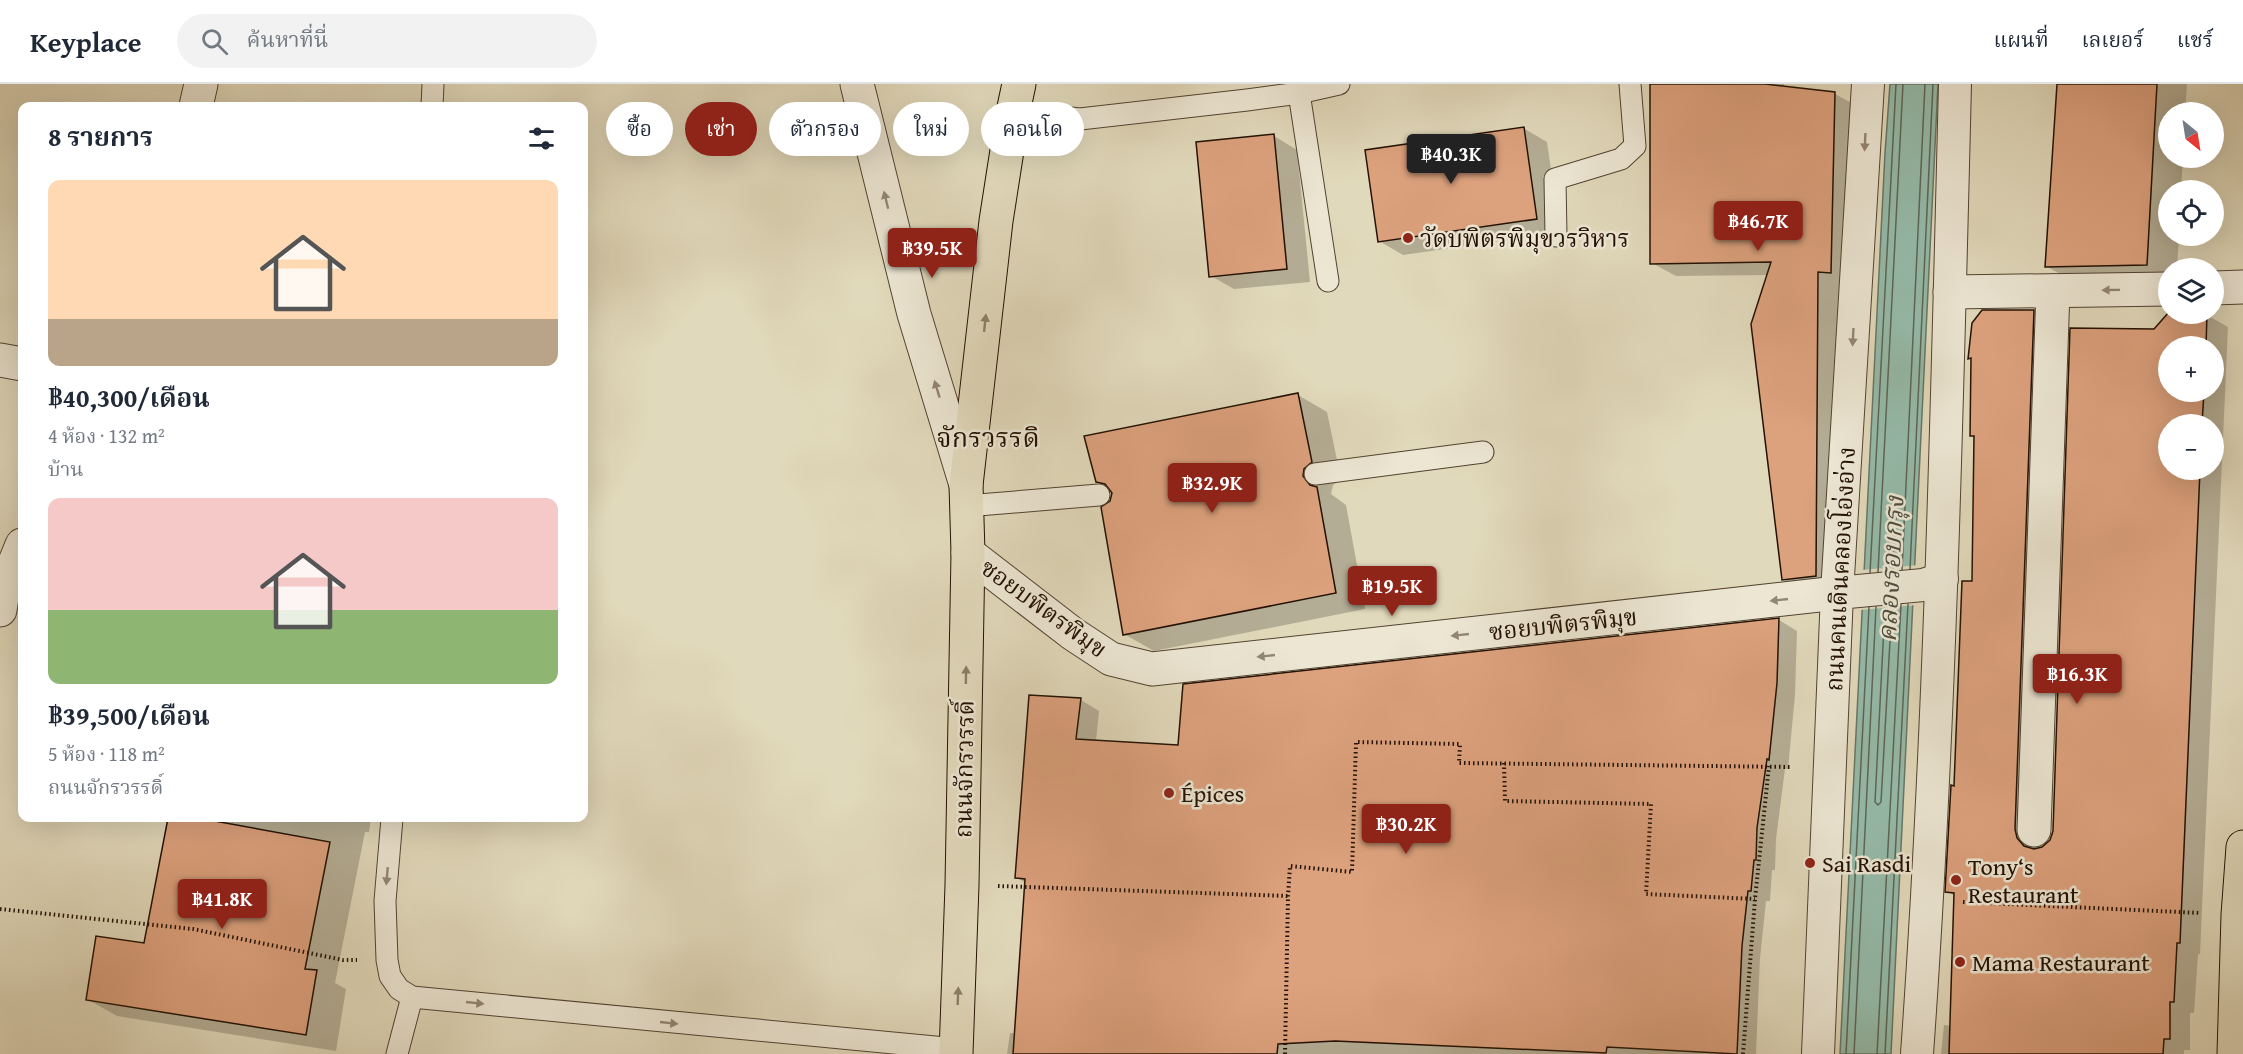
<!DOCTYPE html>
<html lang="th">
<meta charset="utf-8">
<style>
body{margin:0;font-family:"Gentium Book Plus","Noto Serif Thai",serif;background:#f2f2f3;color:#1f2937;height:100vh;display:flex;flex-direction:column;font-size:22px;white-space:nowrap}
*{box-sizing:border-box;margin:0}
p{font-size:20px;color:#747a83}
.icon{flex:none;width:33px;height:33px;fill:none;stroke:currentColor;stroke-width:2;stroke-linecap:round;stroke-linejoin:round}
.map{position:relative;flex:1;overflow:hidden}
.sheet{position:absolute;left:18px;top:18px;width:570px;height:720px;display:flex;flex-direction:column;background:#fff;border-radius:12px;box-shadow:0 6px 24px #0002}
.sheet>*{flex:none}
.banner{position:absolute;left:606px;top:18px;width:570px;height:54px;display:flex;gap:12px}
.needle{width:39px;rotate:150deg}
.fabs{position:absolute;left:2158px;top:18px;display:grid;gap:12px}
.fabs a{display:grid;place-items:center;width:66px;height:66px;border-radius:50%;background:#fff;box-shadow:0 6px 24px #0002;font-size:30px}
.price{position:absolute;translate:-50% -51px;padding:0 14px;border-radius:6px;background:#8f2418;color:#fff;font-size:20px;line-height:39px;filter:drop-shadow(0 2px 3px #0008)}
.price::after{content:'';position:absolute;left:50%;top:36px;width:18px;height:14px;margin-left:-9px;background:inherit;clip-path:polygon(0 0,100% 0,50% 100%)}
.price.on{background:#222;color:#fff}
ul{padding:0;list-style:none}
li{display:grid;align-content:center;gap:12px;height:318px;padding:0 30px}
li span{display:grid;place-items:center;height:186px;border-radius:12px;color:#555}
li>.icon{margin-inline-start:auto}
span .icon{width:108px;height:108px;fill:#fffc;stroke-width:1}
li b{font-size:26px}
h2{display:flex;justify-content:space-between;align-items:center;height:72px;padding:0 30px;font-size:26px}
.chip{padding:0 21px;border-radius:27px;background:#fff;box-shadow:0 6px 24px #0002;font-size:21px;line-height:54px}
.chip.on{background:#8f2418;color:#fff}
header{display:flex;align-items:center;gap:36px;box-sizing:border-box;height:84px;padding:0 30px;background:#fff;border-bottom:2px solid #e0e1e3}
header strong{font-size:28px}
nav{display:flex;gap:33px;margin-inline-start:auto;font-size:21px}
.search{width:420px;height:54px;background:#f2f2f3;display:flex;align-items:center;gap:15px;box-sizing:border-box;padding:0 21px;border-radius:33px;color:#747a83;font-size:22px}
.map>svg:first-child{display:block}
.water{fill:#95bbaa;stroke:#677767;stroke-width:1.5}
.pier{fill:#e1d9bb}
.shadow{fill:#0003;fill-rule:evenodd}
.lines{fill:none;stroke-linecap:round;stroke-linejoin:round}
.shore{stroke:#5c6656;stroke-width:1.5}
.building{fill:#dca17d;stroke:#231103;stroke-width:1.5}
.service-casing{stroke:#524331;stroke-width:23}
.pedestrian-casing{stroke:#524331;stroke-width:34}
.minor-casing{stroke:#524331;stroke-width:35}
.primary-casing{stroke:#231103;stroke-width:35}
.path{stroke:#231103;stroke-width:4;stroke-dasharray:1.5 3;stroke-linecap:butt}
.service{stroke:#ece6d3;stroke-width:21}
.pedestrian{stroke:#ece6d3;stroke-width:32}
.minor{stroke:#ece6d3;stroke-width:33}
.primary{stroke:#e1d9bb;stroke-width:33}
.oneway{fill:#928675}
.oneway2{fill:#8c7f68}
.poi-dot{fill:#8f2418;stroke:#ece6d3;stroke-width:2}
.labels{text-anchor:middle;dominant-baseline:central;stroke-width:5;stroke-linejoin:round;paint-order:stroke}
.poi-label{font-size:24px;fill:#231103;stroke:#ece6d3;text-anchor:start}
.street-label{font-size:24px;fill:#231103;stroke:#ece6d3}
.water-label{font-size:26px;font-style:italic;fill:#4b4c3d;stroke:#ece6d3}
.quarter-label{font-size:27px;fill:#231103;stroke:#ece6d3}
</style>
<header>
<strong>Keyplace</strong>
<div class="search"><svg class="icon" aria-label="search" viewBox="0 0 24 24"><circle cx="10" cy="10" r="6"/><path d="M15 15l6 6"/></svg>ค้นหาที่นี่</div>
<nav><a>แผนที่</a><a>เลเยอร์</a><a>แชร์</a></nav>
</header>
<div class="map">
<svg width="2243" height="970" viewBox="0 0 2243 970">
<rect width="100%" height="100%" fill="#e1d9bb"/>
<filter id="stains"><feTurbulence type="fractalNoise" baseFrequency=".00333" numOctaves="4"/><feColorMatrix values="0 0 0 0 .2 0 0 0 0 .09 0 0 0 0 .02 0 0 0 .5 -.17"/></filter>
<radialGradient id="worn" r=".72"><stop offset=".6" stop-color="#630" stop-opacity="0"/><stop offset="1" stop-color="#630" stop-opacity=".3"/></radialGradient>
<!-- water -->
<polygon class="water" points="1890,0 1938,0 1891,970 1840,970 1885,69"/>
<!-- pier -->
<polygon class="pier" points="1919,481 1917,521 1860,526 1861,486"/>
<!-- shadow -->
<g class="shadow">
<polygon points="1652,0 1784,0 1784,4 1835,10 1859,23 1839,505 1807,509 1783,495 1768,191 1676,192 1652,179"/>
<polygon points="2058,0 2187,0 2185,28 2169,28 2169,74 2183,74 2181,106 2169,106 2169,152 2179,152 2177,184 2169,184 2169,197 2076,199 2046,182"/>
<polygon points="1523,44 1547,58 1560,148 1403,171 1379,157"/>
<polygon points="1274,52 1297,66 1310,198 1234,205 1211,192"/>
<path d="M 2033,227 L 2054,239 L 2036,758 L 2037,765 L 2043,764 L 2051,757 L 2054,747 L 2155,247 L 2207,231 L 2228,243 L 2200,870 L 2198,870 L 2194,929 L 2190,929 L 2190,966 L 2184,966 L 2184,970 L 1941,970 L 1944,941 L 1951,942 L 1955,812 L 1947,807 L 1974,499 L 1975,353 L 1972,351 L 1972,275 L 1970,274 ZM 2169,262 L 2214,262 L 2214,308 L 2169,308 ZM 2169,340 L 2214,340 L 2214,386 L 2169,386 Z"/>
<polygon points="1298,311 1327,328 1341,395 1333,401 1331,410 1346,421 1365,525 1154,567 1124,550 1112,418 1113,409 1097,397"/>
<polygon points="1779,536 1797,547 1795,611 1788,685 1785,685 1776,755 1775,786 1772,786 1770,817 1766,817 1760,874 1756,970 1007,970 1010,949 1016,949 1026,799 1017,794 1081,616 1099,627 1096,657 1179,662"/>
<polygon points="169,734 371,734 369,748 365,748 335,899 346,905 336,967 117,932 87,915 145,861"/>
</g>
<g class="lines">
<!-- shore -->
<g class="shore">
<polyline points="1910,485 1933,0"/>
<polyline points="1902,486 1925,0"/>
<polyline points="1887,487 1890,433 1893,430 1896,433 1893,486"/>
<polyline points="1878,488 1903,0"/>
<polyline points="1870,489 1896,0"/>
<polyline points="1885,522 1875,718 1878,721 1881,718 1892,521"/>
<polyline points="1846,970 1869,523"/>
<polyline points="1854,970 1876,523"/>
<polyline points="1877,970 1901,520"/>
<polyline points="1885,970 1908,520"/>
</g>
</g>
<!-- building -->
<g class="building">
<polygon points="1650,0 1765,0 1835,8 1831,189 1818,188 1816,492 1782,496 1751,240 1771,178 1650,180"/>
<polygon points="2057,0 2157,0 2147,181 2045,183"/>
<polygon points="1524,43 1537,135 1378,158 1365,66"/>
<polygon points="1274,50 1287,185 1209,193 1196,58"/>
<polygon points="1982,226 2034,226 2015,745 2017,754 2024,762 2034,765 2042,763 2050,756 2053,747 2070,244 2154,245 2169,228 2207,230 2206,262 2169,262 2169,308 2204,308 2202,340 2169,340 2169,386 2200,386 2180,859 2177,859 2174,918 2170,918 2170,955 2164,955 2163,970 1949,970 1954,809 1945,808 1951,701 1954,702 1962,497 1972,497 1974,352 1970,352 1971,274 1968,275 1972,239"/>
<polygon points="1298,309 1312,378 1304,385 1303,392 1310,401 1317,403 1336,509 1123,551 1101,423 1110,417 1112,409 1105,400 1096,398 1084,352"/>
<polygon points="1779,534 1777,599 1769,676 1767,675 1757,744 1756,776 1754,776 1751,807 1748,807 1742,862 1737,970 1607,963 1606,969 1335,957 1278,960 1277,970 1013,970 1025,795 1015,794 1029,611 1081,614 1076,655 1178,661 1183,600"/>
<polygon points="168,734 198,734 330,758 305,885 317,886 306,951 86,916 96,852 144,859"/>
</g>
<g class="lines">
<!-- service casing -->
<g class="service-casing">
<g id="service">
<polyline points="1299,9 1328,197"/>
<polyline points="432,22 433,0"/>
<polyline points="1013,28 1080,35 1247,16 1299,9 1339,0"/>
<polyline points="1556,152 1555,95 1621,75 1635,62 1630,0"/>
<polyline points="1315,390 1483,368"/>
<polyline points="966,422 1099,411"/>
<polyline points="392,734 385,817 387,876 390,892 399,905 412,913 956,965"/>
<polyline points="397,970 412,913"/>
</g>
</g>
<!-- pedestrian casing -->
<g class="pedestrian-casing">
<g id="pedestrian">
<polyline points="1837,509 1923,501 1942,495"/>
<polyline points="1818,970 1837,509 1868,0"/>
<path d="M 1917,970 C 1940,647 1947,324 1955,0"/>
</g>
</g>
<!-- minor casing -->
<g class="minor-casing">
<g id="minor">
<polyline points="857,0 914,230 966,401"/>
<polyline points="196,22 201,0"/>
<polyline points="2214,204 2243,203"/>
<polyline points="1950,208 2169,205"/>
<polyline points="0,276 22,280"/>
<polyline points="968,469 1073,550 1111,575 1152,585 1837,509"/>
<polyline points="0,526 3,507 22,461"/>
<polyline points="2034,746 2053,207"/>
</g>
</g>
<!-- primary casing -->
<g class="primary-casing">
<g id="primary">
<polyline points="956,970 962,801 968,469 966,401 996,137 1013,28 1019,0"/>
<polyline points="2234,970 2238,831 2243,763"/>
</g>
</g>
<!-- path -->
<g class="path">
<polyline points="1504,679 1505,717 1651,720 1646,810 1755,815"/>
<polyline points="998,802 1288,812"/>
<polyline points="1963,818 2201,829"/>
<polyline points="0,825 193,845 343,876 357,876"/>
<polyline points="1285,970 1288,812 1290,782 1352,788 1356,658 1460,660 1459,679 1792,683"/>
<polyline points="1743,970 1755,815 1769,682"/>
</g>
<!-- service -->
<use href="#service" class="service"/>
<!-- pedestrian -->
<use href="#pedestrian" class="pedestrian"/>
<!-- minor -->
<use href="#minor" class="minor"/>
<!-- primary -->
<use href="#primary" class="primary"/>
</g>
<!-- one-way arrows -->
<defs><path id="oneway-solid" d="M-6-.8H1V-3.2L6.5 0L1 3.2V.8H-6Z" transform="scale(1.5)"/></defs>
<g class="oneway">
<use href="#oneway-solid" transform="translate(1865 58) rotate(93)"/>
<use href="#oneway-solid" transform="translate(886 116) rotate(-104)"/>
<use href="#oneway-solid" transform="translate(2111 206) rotate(179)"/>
<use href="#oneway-solid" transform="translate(1853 253) rotate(93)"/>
<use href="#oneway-solid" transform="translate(937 305) rotate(-107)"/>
<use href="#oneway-solid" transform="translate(1779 516) rotate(174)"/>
<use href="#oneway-solid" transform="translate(1460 551) rotate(174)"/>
<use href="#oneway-solid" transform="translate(1266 572) rotate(174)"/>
<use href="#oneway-solid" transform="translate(387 792) rotate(95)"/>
<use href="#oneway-solid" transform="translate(475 919) rotate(6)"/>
<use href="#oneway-solid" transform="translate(669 939) rotate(6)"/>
</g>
<g class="oneway2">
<use href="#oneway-solid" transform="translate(985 239) rotate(-84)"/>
<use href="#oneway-solid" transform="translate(966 591) rotate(-89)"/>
<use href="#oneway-solid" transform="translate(958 912) rotate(-88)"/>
</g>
<!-- markers -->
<g class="poi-dot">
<circle cx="1408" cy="154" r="6"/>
<circle cx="1169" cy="709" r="6"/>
<circle cx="1810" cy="779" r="6"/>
<circle cx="1956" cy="796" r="6"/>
<circle cx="1960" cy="878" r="6"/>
</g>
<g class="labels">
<!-- poi labels -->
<g class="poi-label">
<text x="1420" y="154">วัดบพิตรพิมุขวรวิหาร</text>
<text x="1181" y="709">Épices</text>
<text x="1822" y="779">Sai Rasdi</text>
<text x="1968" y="782">Tony‘s<tspan x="1968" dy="28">Restaurant</tspan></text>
<text x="1972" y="878">Mama Restaurant</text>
</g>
<!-- street labels -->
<g class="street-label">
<text transform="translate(1840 485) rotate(-87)">ถนนคนเดินคลองโอ่งอ่าง</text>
<text transform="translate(1044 524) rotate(36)">ซอยบพิตรพิมุข</text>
<text transform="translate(1563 540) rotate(-6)">ซอยบพิตรพิมุข</text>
<text transform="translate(964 685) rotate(-89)">ถนนจักรวรรดิ์</text>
</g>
<!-- water labels -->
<g class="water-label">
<text transform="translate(1890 485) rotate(-87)">คลองรอบกรุง</text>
</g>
<!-- quarter labels -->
<g class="quarter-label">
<text x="988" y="353">จักรวรรดิ</text>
</g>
</g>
<rect width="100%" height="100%" filter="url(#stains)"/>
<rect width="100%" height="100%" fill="url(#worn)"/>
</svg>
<div class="fabs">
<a><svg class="needle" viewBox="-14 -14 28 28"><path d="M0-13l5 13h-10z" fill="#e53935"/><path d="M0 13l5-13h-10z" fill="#747a83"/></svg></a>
<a><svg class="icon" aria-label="locate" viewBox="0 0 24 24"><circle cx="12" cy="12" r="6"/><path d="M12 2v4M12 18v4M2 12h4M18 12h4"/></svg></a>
<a><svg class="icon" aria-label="layers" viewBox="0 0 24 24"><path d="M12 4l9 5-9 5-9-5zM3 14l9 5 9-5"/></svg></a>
<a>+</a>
<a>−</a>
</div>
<b class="price on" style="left:1451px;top:101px">฿40.3K</b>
<b class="price" style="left:1758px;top:168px">฿46.7K</b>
<b class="price" style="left:932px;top:195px">฿39.5K</b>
<b class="price" style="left:1212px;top:430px">฿32.9K</b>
<b class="price" style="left:1392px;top:533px">฿19.5K</b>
<b class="price" style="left:2077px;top:621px">฿16.3K</b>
<b class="price" style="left:1406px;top:771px">฿30.2K</b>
<b class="price" style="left:222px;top:846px">฿41.8K</b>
<div class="banner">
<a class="chip">ซื้อ</a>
<a class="chip on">เช่า</a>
<a class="chip">ตัวกรอง</a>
<a class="chip">ใหม่</a>
<a class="chip">คอนโด</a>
</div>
<section class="sheet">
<h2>8 รายการ<svg class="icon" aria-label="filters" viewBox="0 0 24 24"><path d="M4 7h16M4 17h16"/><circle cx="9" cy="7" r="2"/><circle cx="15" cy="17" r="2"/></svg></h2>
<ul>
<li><span style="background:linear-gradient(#ffd9b3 75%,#b9a48a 0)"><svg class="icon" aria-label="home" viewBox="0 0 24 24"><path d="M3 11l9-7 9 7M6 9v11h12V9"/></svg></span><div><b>฿40,300/เดือน</b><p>4 ห้อง · 132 m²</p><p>บ้าน</p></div></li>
<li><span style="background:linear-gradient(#f6c9c9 60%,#8fb573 0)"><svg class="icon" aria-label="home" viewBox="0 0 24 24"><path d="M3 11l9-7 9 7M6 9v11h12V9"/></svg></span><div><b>฿39,500/เดือน</b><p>5 ห้อง · 118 m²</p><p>ถนนจักรวรรดิ์</p></div></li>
</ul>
</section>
</div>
